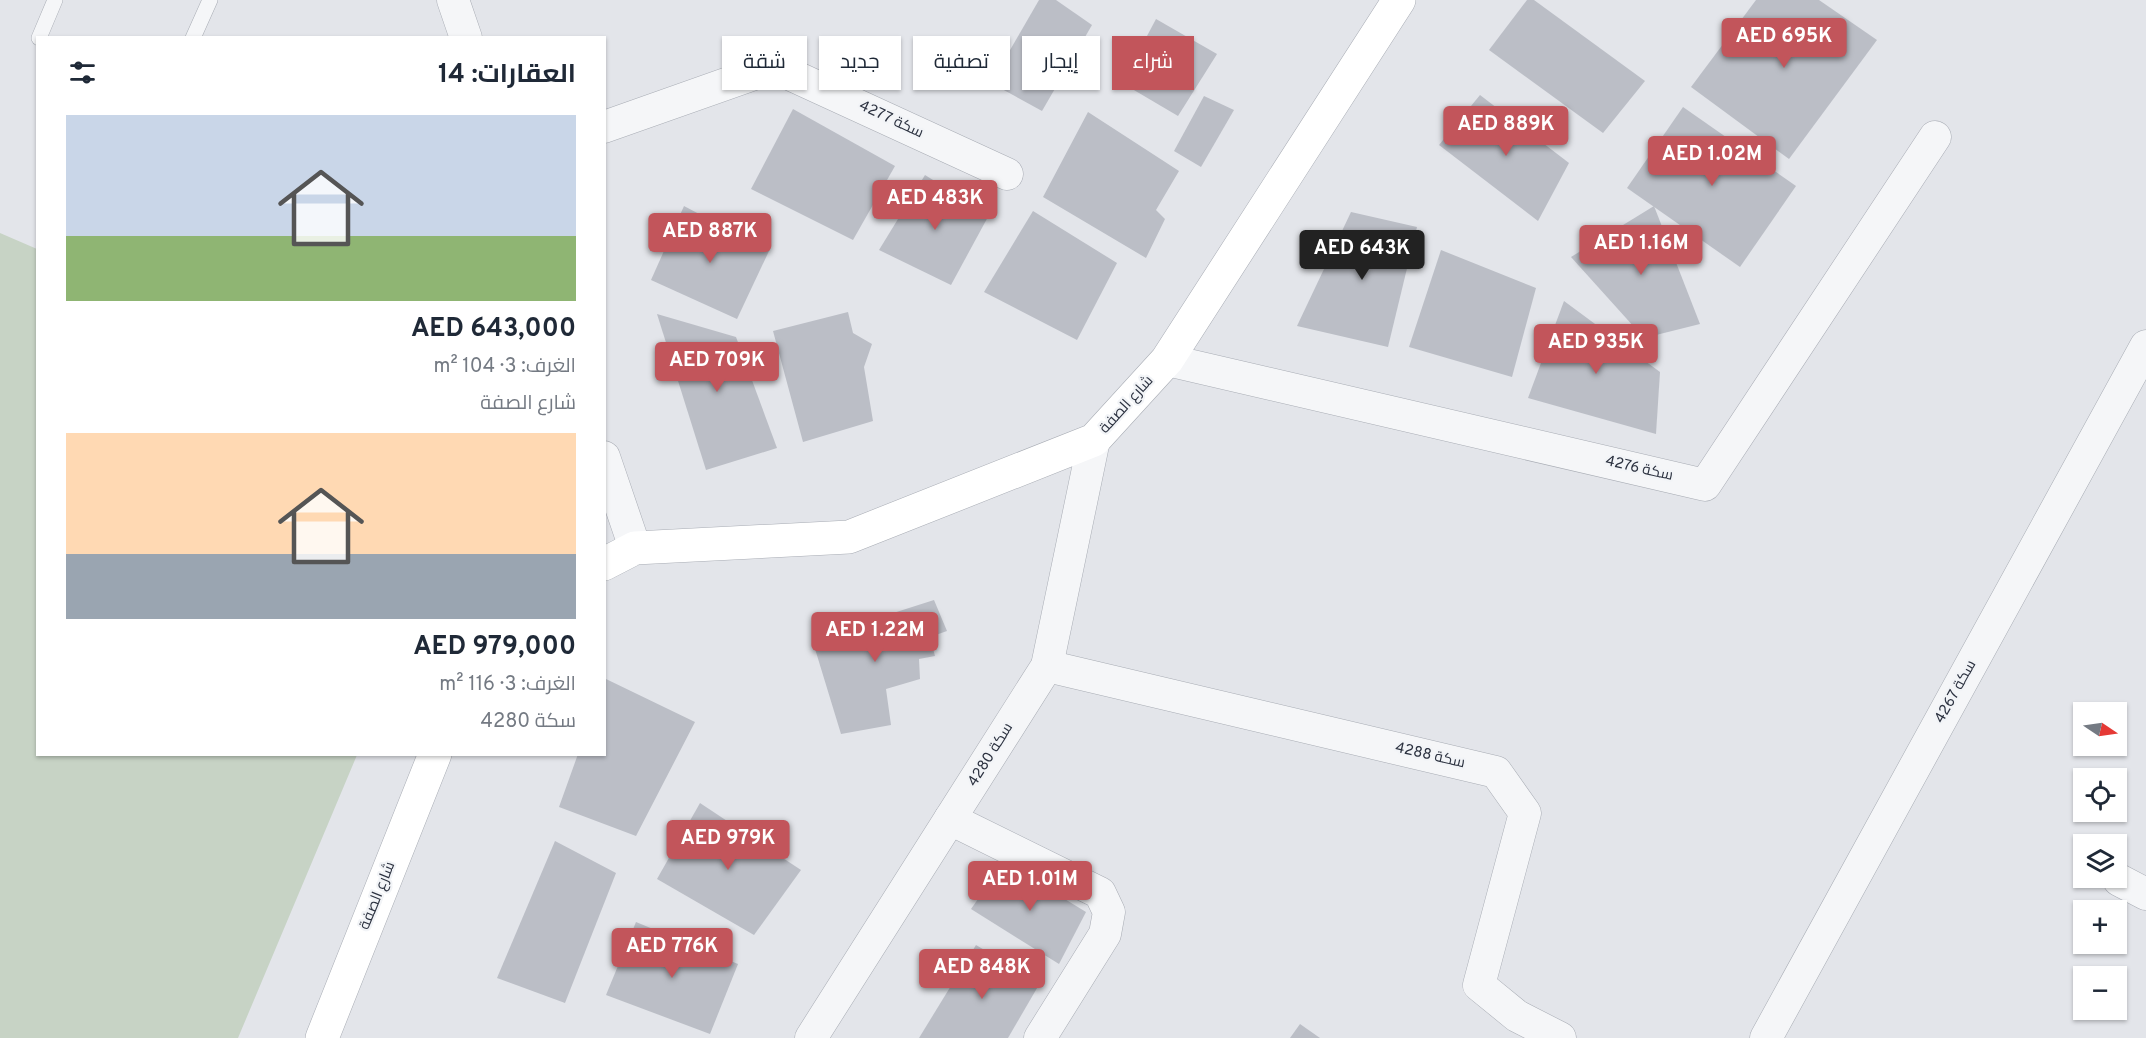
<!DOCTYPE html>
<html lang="ar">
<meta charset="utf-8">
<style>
body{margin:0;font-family:Overpass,Cairo,sans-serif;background:#f2f2f3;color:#1f2937;direction:rtl;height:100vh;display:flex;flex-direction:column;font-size:22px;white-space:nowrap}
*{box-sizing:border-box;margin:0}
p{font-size:20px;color:#747a83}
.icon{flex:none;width:33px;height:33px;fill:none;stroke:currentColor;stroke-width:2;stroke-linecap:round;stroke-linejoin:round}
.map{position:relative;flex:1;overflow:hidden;direction:ltr}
.sheet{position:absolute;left:36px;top:36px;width:570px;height:720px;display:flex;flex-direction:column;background:#fff;border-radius:0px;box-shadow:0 2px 4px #0004;direction:rtl}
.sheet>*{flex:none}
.hud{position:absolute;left:624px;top:36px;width:570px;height:54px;direction:rtl;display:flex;gap:12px}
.needle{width:39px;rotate:103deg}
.tools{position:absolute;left:2073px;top:702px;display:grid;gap:12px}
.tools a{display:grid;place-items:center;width:54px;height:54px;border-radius:0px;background:#fff;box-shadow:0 2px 4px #0004;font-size:30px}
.price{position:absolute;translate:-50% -51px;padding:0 14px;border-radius:6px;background:#c2555b;color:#fff;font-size:20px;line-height:39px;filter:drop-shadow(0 2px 3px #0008)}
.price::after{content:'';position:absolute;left:50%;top:36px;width:18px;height:14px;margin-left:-9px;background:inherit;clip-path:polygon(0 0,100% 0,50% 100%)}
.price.current{background:#222;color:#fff}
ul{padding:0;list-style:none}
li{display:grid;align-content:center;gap:12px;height:318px;padding:0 30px}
li span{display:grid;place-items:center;height:186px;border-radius:0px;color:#555}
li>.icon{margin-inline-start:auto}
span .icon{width:108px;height:108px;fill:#fffc;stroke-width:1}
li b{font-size:26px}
h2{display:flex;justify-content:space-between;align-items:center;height:72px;padding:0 30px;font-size:26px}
.chip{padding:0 21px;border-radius:0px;background:#fff;box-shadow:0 2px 4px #0004;font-size:21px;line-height:54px}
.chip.current{background:#c2555b;color:#fff}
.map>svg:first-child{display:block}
.green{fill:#c7d3c5}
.building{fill:#bbbec6}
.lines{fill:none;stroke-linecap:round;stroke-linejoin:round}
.lane-casing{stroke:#a8acb4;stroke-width:16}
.street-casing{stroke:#a8acb4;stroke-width:33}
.secondary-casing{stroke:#a8acb4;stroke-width:34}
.lane{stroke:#f5f6f8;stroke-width:15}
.street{stroke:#f5f6f8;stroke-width:32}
.secondary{stroke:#fff;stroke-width:33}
.labels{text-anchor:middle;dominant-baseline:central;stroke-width:4.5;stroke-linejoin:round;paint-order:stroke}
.street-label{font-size:15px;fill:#2c3240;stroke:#f2f4f7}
</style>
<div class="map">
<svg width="2146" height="1038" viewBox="0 0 2146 1038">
<rect width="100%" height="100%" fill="#e3e5ea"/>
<!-- green -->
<polygon class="green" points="0,233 37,249 38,754 357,755 238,1038 0,1038"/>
<!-- building -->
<g class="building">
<polygon points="1039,0 1056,0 1092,25 1042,111 991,83"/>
<polygon points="1527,0 1534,0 1645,81 1603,133 1489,50"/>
<polygon points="1756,0 1819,0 1877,40 1789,159 1691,87"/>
<polygon points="1156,19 1217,54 1178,116 1122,83"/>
<polygon points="1480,95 1569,163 1538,221 1439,145"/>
<polygon points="1204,96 1234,110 1201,167 1174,151"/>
<polygon points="1683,107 1796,186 1740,267 1627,188"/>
<polygon points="793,109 895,166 853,240 751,189"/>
<polygon points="1088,112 1179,171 1156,210 1165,219 1146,258 1043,197"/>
<polygon points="925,175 989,215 951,285 879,250"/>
<polygon points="684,206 769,251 737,319 651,280"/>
<polygon points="1654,206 1700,324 1644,338 1571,257"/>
<polygon points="1033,211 1117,263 1077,340 984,292"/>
<polygon points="1351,212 1417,227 1388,347 1297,326"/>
<polygon points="1441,250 1536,288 1512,377 1409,347"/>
<polygon points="1564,301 1660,372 1656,434 1528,398"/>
<polygon points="848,312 853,333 872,344 864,367 873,421 803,442 773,331"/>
<polygon points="657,314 736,337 777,448 706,470"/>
<polygon points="934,600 947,631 930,637 935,656 919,659 920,679 886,689 891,725 841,734 812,639"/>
<polygon points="606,679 695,722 636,836 559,807 578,754 604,754"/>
<polygon points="700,803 801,870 754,935 657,879"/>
<polygon points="555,841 616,873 565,1003 497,978"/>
<polygon points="1004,862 1086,912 1059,964 971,909"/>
<polygon points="636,922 738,964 710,1034 606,995"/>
<polygon points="976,945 1040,983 1008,1038 919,1038"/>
<polygon points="1300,1024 1320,1038 1290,1038"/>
</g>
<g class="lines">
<!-- lane casing -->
<g class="lane-casing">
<g id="lane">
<polyline points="39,38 55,0"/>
<polyline points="193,38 210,0"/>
</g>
</g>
<!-- street casing -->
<g class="street-casing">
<g id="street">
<polyline points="453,0 466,38"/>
<polyline points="604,127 774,67 1007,174"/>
<polyline points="1167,360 1705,485 1935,137"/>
<polyline points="604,457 635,548"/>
<polyline points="1047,666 1496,772 1525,813 1479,985 1517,1016 1560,1038"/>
<polyline points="950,819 1100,893 1109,912 1105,934 1040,1038"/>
<polyline points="2119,880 2146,894"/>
<polyline points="811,1038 1047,666 1094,440"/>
<polyline points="1766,1038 2146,346"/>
</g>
</g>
<!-- secondary casing -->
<g class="secondary-casing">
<g id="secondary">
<polyline points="604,564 635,548 849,537 1094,440 1167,360 1399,0"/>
<polyline points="322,1038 435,754"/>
</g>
</g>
<!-- lane -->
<use href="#lane" class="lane"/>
<!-- street -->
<use href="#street" class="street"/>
<!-- secondary -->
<use href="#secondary" class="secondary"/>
</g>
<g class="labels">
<!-- street labels -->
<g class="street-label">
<text transform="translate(891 120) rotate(25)">سكة 4277</text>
<text transform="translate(1127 405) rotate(-48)">شارع الصفة</text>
<text transform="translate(1639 469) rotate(13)">سكة 4276</text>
<text transform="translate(1956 692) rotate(-61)">سكة 4267</text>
<text transform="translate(991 755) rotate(-58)">سكة 4280</text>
<text transform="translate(1430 756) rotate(13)">سكة 4288</text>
<text transform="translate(378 896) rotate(-68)">شارع الصفة</text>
</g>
</g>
</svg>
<div class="tools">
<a><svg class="needle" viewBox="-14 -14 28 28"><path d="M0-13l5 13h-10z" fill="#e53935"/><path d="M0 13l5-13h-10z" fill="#747a83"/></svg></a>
<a><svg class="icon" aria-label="locate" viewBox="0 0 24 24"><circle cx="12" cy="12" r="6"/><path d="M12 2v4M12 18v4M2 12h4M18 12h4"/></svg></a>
<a><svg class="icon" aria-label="layers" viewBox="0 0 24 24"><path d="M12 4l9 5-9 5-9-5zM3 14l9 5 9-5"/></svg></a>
<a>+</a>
<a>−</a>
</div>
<b class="price" style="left:1784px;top:69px">AED 695K</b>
<b class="price" style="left:1506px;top:157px">AED 889K</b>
<b class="price" style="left:1712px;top:187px">AED 1.02M</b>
<b class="price" style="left:935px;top:231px">AED 483K</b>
<b class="price" style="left:710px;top:264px">AED 887K</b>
<b class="price" style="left:1641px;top:276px">AED 1.16M</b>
<b class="price current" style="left:1362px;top:281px">AED 643K</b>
<b class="price" style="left:1596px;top:375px">AED 935K</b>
<b class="price" style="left:717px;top:393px">AED 709K</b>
<b class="price" style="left:875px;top:663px">AED 1.22M</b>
<b class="price" style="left:728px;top:871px">AED 979K</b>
<b class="price" style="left:1030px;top:912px">AED 1.01M</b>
<b class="price" style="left:672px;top:979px">AED 776K</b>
<b class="price" style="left:982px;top:1000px">AED 848K</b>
<div class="hud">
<a class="chip current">شراء</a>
<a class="chip">إيجار</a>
<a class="chip">تصفية</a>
<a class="chip">جديد</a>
<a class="chip">شقة</a>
</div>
<section class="sheet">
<h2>العقارات: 14<svg class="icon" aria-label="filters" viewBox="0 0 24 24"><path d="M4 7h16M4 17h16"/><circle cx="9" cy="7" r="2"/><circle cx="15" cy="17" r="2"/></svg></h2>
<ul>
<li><span style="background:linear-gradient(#c9d6e8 65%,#8fb573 0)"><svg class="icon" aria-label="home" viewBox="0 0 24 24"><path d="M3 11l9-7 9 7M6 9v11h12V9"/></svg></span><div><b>AED 643,000</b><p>الغرف: 3 · 104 m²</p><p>شارع الصفة</p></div></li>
<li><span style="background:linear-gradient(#ffd9b3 65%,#9aa5b1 0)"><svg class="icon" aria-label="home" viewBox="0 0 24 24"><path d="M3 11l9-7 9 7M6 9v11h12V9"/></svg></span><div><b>AED 979,000</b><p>الغرف: 3 · 116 m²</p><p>سكة 4280</p></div></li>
</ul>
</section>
</div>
